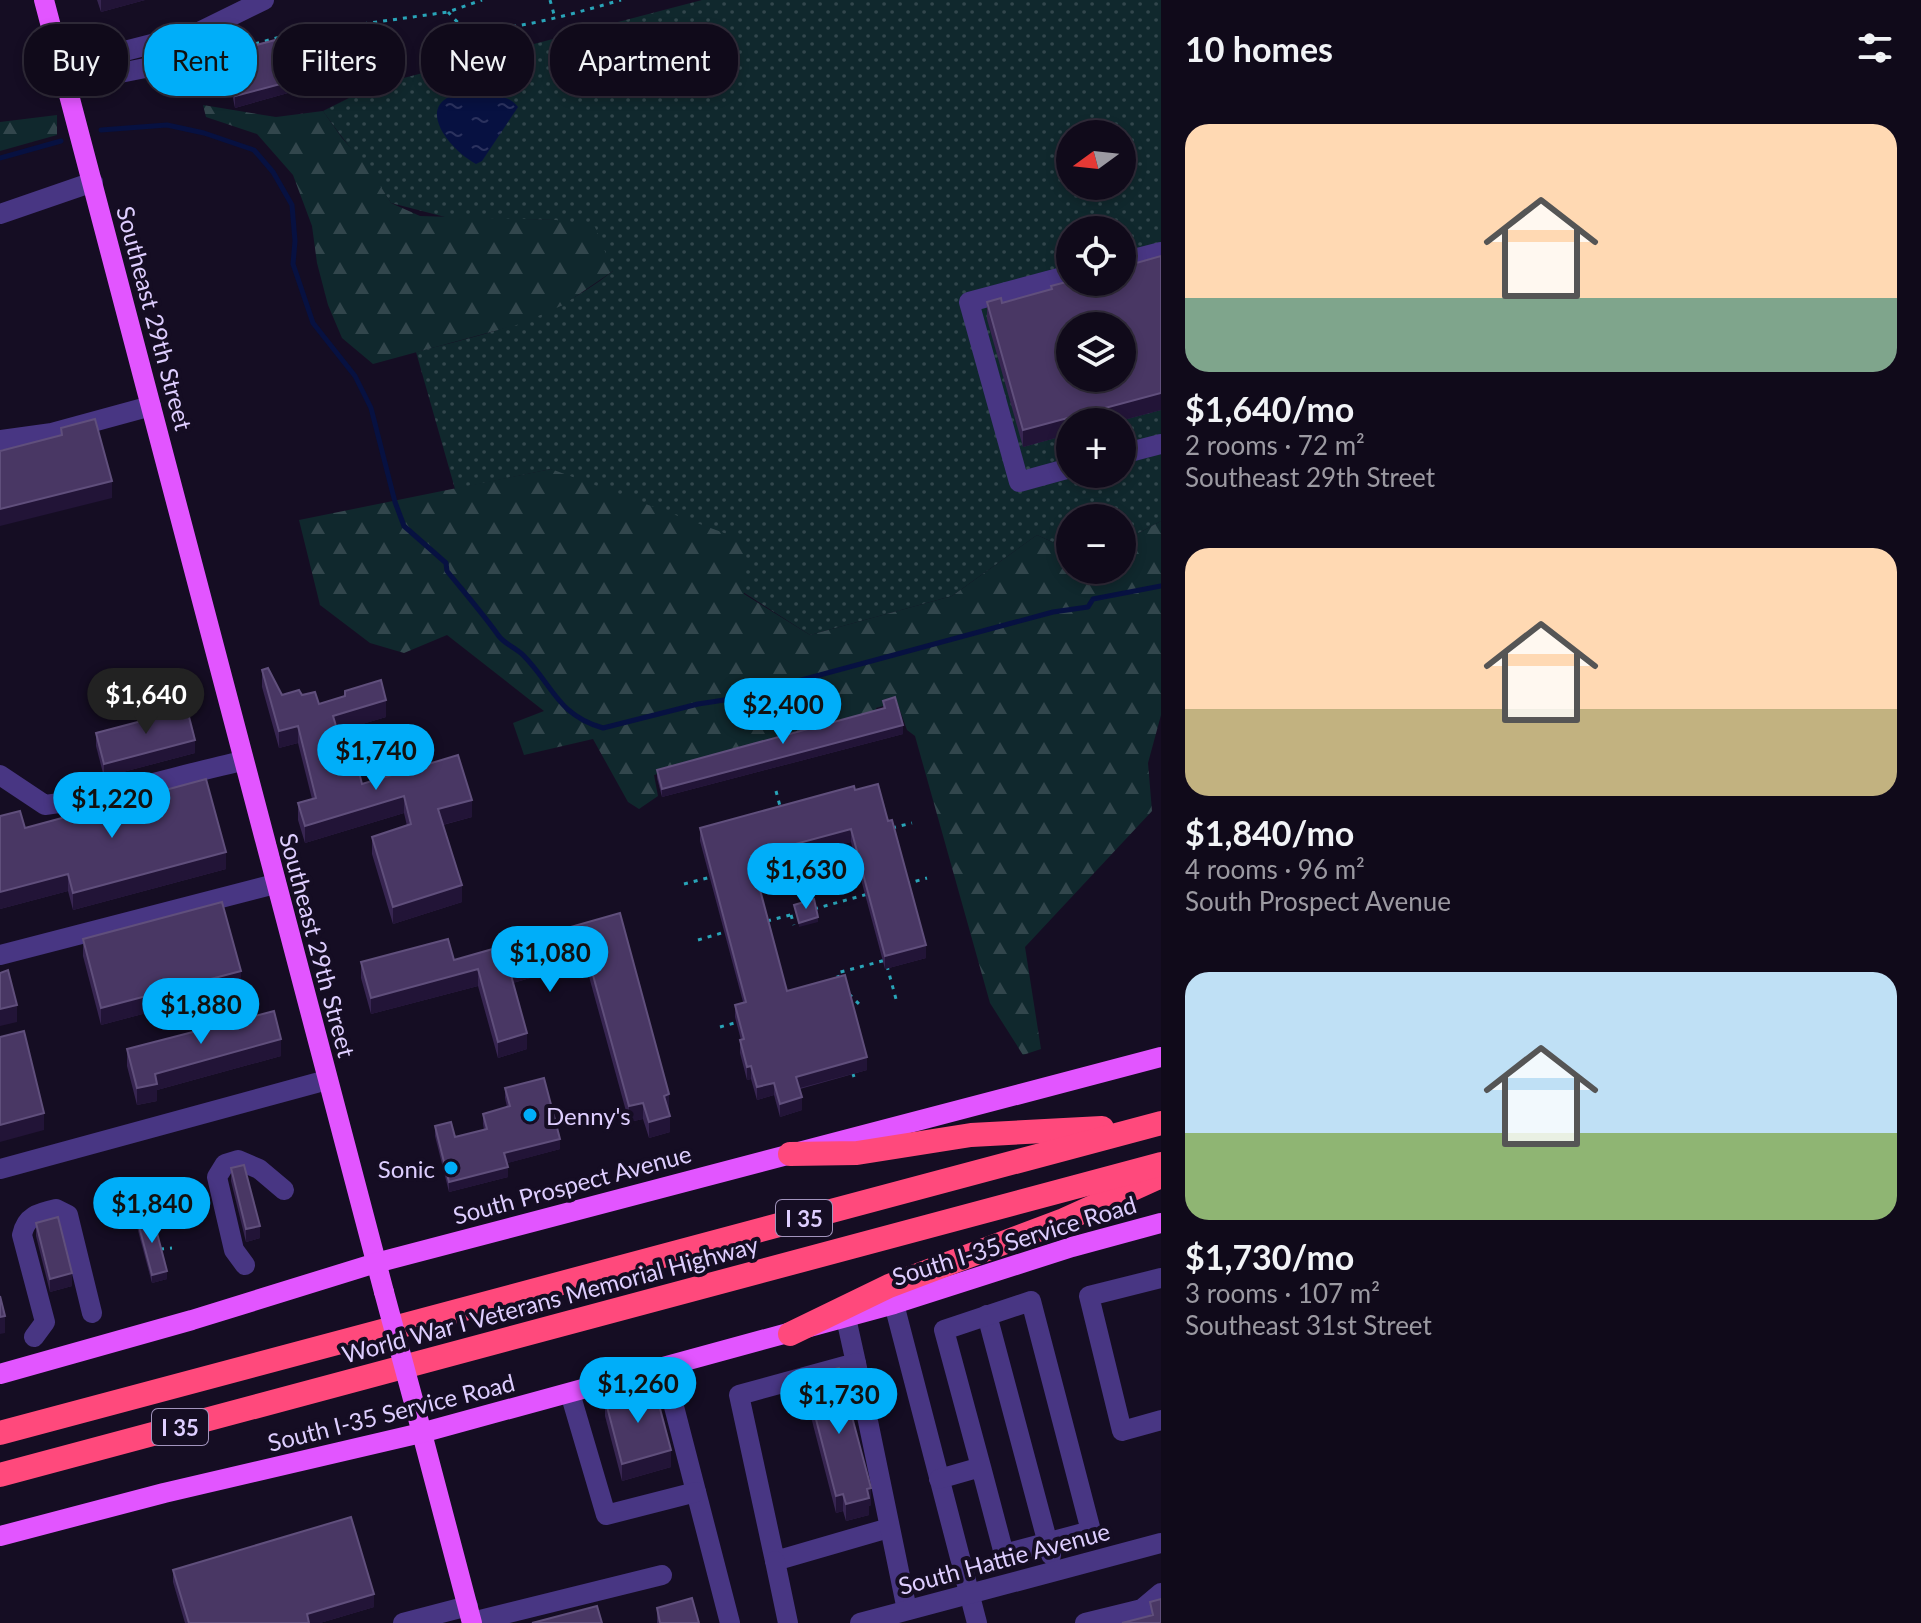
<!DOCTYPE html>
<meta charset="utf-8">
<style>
body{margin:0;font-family:Lato,sans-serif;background:#191323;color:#f1f3f6;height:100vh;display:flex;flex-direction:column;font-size:30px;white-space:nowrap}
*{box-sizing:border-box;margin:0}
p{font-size:26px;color:#9c9aa2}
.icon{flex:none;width:44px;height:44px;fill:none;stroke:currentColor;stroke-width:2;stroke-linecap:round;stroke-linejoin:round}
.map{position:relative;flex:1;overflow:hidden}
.sheet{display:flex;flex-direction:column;background:#100a1a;width:760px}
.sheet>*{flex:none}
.guide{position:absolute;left:24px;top:24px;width:760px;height:72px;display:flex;gap:16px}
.needle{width:52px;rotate:255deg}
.fabs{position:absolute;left:1056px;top:120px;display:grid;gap:16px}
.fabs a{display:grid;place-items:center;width:80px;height:80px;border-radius:50%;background:#100a1a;box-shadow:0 4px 12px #0003,0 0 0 2px #302b39;font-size:40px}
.price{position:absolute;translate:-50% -68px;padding:0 18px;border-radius:28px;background:#00aef9;color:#111;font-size:26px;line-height:52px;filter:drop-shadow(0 2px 4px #0008)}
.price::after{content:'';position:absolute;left:50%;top:48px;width:24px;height:18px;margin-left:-12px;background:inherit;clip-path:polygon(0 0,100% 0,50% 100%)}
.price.selected{background:#222;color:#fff}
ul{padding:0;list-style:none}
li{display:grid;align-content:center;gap:16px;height:424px;padding:0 24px}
li span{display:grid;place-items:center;height:248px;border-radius:24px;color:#555}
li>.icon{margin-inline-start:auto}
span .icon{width:144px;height:144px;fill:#fffc;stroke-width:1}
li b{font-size:34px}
h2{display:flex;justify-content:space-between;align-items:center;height:96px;padding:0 24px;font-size:34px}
.chip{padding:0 28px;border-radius:32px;background:#100a1a;box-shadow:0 4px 12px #0003,0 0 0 2px #302b39;font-size:28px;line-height:72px}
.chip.selected{background:#00aef9;color:#111}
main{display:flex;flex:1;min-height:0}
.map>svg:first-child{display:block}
.grass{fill:url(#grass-dots);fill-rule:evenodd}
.forest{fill:url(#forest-firs)}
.water{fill:url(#water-ripples)}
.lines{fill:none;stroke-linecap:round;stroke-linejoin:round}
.stream{stroke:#071141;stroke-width:5}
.path{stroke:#29a4b8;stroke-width:3;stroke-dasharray:4 6;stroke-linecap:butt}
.minor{stroke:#483683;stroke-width:20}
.major{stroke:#e255ff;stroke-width:20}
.highway{stroke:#ff497c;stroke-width:24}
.major-bridge{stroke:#e255ff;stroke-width:20}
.wall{fill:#372551}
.shaded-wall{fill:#221437}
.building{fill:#493764;stroke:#604f7c;stroke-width:2;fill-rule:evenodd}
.poi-dot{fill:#00aef9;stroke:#150d23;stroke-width:3}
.labels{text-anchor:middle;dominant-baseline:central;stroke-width:8;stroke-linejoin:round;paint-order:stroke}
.shield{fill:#150d23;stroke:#a294bd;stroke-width:2}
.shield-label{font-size:22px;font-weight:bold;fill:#deceff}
.street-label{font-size:24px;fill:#deceff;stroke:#150d23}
.poi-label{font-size:24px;fill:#deceff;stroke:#150d23;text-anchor:start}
</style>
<main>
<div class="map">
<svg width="1161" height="1623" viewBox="0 0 1161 1623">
<defs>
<pattern id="grass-dots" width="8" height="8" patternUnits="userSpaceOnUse" patternTransform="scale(2)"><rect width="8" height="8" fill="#10282d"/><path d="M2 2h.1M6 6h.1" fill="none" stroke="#32464c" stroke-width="1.8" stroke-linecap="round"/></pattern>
<pattern id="forest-firs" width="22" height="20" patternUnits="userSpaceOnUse" patternTransform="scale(2)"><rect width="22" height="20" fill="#10282d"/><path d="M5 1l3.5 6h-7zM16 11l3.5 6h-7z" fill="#32464c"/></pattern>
<pattern id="water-ripples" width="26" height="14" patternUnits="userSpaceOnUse" patternTransform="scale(2)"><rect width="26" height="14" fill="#071141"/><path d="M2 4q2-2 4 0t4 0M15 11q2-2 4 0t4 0" fill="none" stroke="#2b325e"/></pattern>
</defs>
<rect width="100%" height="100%" fill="#150d23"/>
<!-- grass -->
<path class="grass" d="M 702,0 L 1161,0 L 1161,521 L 1122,542 L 1122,518 L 1070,518 L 1070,550 L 1037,535 L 952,596 L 810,635 L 551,469 L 455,489 L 416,352 C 492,332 549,321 613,271 L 556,220 L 449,218 L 391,203 C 371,171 345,143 323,111 L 373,86 ZM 1070,134 L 1122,134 L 1122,186 L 1070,186 ZM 1070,230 L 1122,230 L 1122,282 L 1070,282 ZM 1070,326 L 1122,326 L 1122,378 L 1070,378 ZM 1070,422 L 1122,422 L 1122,474 L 1070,474 Z"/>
<!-- forest -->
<g class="forest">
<polygon points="203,105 276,117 323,111 342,138 369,168 391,203 420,216 556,220 595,227 613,271 563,305 520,324 373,364 342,338 328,305 317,263 312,226 293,175 257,134 206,117"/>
<polygon points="57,115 57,135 0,151 0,122"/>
<polygon points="551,469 743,540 744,594 810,635 952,596 1037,535 1070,550 1070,570 1122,570 1122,542 1161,521 1161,715 1148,763 1152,811 1025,947 1041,1049 1023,1055 990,1003 915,736 907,730 897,702 876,708 879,716 654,775 658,796 639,809 628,802 593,739 524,755 513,723 544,711 447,635 404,653 370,643 320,605 299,520"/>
</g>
<!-- water -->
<path class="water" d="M 473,92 C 490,99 506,91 518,107 L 482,161 L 476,164 C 442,145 410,95 473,92 Z"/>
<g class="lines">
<!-- stream -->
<g class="stream">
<path d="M 101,130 L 167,125 L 204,133 L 254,150 L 273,172 L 292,205 L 295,241 L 293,264 L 313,323 L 355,376 L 371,408 L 395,502 L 404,526 L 446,563 L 447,571 C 464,592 483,614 498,635 C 504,644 515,647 523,655 C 553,685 557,715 603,728 L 698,704 L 731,699 L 1053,612 L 1088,607 L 1093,599 L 1161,586"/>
<polyline points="0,158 61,141"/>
</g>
<!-- path -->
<g class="path">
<polyline points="550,0 555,18"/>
<path d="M 448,12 C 452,16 457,23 462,25 C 489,40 589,9 621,0"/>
<polyline points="236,49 291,34 448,12 482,0"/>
<polyline points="776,791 781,810"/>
<polyline points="892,828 912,823"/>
<polyline points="793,856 806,903"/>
<polyline points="684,884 711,877"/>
<polyline points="906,884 927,878"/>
<polyline points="814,909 868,894"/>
<polyline points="791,915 794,925"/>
<polyline points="767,921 798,913"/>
<polyline points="698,940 725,932"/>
<polyline points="887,966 896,999"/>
<polyline points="839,979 837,973 886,960"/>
<polyline points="849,994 863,1008"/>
<polyline points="720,1027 738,1022"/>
<polyline points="853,1074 854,1077"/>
<polyline points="160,1249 172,1248"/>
</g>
<!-- minor -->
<g class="minor">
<polyline points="62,67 199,32 264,0"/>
<polyline points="68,87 110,75 221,53"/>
<polyline points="0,214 93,182"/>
<polyline points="1122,262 1161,252"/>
<polyline points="1070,275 969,302 1019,482 1070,468"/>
<polyline points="0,440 52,433 151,406"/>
<polyline points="1122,454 1161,444"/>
<path d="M 0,775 L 45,805 C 112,797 177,775 243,761"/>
<polyline points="0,955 275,884"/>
<polyline points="0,1169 327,1080"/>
<polyline points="245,1265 234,1250 217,1177 225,1164 238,1160 259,1169 284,1190"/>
<polyline points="1161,1278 1089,1296 1122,1431 1161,1420"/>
<polyline points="894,1304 977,1623"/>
<polyline points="987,1315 1051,1555"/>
<polyline points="846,1318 856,1363 739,1395 775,1561 889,1528"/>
<path d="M 34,1337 L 45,1322 L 22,1235 C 26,1216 38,1213 56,1209 L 68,1215 L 92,1313"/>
<polyline points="856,1363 907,1610"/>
<polyline points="664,1368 730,1623"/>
<polyline points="570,1393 606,1515 696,1492"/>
<polyline points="939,1479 981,1467 1004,1554 1091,1531 1031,1301 944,1330 981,1467"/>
<polyline points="775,1561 788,1623"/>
<polyline points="472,1622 662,1575"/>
<polyline points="403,1623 468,1606"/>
<polyline points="860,1623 1161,1543"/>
<polyline points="1085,1623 1142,1609 1161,1593"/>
</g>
<!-- major -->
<g class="major">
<polyline points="44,0 384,1292"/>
<polyline points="0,1374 192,1320 376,1263 1161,1057"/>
<polyline points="414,1403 472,1623"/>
<polyline points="0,1536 164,1493 421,1433 894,1304 1072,1247 1161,1223"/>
</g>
<!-- highway -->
<g class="highway">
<polyline points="790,1154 857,1153 971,1135 1102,1128"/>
<polyline points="790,1334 889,1286 1064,1220 1159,1177"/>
<polyline points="0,1433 1161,1123"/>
<polyline points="0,1475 1161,1164"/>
</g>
<!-- major-bridge -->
<polyline class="major-bridge" points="384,1292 414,1403"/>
</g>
<!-- wall -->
<g class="wall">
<polygon points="97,0 145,0 101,12"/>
<polygon points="226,53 321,70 287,79 288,93 235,108 226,65"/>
<polygon points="1161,256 1161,410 1116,422 1070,422 1070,434 1023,447 987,319 987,302 1002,303 1051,290 1051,286"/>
<polygon points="262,670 282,695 302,695 319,704 345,696 345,691 386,717 338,731 340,739 362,784 472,817 443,825 462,902 393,924 372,854 372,837 407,826 404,813 305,843 298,820 298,803 312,799 298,743 279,748 262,687"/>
<polygon points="883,701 903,734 662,797 657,778 657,770 883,709"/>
<polygon points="96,733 195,753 104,777 96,746"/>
<polygon points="855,790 926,958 885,969 851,842 754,868 787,991 867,1070 800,1089 802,1110 780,1117 774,1095 757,1100 751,1079 747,1080 740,1053 740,1040 741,1040 735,1017 735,1005 743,1002 700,841 700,828"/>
<polygon points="0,816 25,828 226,869 73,910 68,891 0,909"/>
<polygon points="620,913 669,1110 670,1132 649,1138 643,1119 629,1122 585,962 513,983 527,1049 498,1058 478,986 371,1014 361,978 361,962 454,960"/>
<polygon points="83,939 241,988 101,1025 83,956"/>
<polygon points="127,1049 281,1056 157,1090 157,1101 137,1105 127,1066"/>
<polygon points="505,1088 560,1149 507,1163 508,1177 449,1192 435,1136 435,1126 455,1137 484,1130 483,1124 483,1114 507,1107 505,1098"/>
<polygon points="231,1168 260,1238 246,1242 231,1181"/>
<polygon points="137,1219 167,1279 152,1283 137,1227"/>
<polygon points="36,1223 72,1286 50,1292 36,1236"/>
<polygon points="805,1377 871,1505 869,1506 869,1515 846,1521 843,1511 836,1513 805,1394"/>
<polygon points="605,1399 671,1467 622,1481 605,1416"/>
<polygon points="173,1570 374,1607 320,1623 185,1623 173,1582"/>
<polygon points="657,1608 699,1623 657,1623"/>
</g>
<!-- shaded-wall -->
<g class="shaded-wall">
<polygon points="101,0 145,0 101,12"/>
<polygon points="321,58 321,70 284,80 284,68"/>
<polygon points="288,82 288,93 235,108 235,96"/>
<polygon points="1161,393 1161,410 1116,422 1070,422 1070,434 1023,447 1023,430"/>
<polygon points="112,481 112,498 0,526 0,509"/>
<polygon points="386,700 386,717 333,733 333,716"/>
<polygon points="903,725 903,734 662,797 662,789"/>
<polygon points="298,726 298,743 279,748 279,731"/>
<polygon points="195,740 195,753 104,777 104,764"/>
<polygon points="404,796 404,813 305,843 305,826"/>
<polygon points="472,800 472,817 438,826 438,809"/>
<polygon points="851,829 851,842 751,869 751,856"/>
<polygon points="226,852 226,869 73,910 73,893"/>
<polygon points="68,874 68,891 0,909 0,892"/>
<polygon points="462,885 462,902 393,924 393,907"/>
<polygon points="818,917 818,922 799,927 799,923"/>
<polygon points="926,945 926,958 885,969 885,956"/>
<polygon points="585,946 585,962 509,984 509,968"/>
<polygon points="478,969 478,986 371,1014 371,998"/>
<polygon points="241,971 241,988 101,1025 101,1008"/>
<polygon points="17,1005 17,1022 0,1026 0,1009"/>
<polygon points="527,1033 527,1049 498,1058 498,1042"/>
<polygon points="281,1039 281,1056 157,1090 157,1101 137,1105 137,1088 155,1074"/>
<polygon points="867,1057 867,1070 796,1089 796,1077"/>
<polygon points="751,1066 751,1079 747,1080 747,1067"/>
<polygon points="774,1083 774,1095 757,1100 757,1087"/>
<polygon points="669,1094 669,1110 664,1096"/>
<polygon points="802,1097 802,1110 780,1117 780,1104"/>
<polygon points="643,1103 643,1119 629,1122 629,1106"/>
<polygon points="44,1113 44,1130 0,1142 0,1125"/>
<polygon points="670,1116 670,1132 649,1138 649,1122"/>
<polygon points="560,1139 560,1149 504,1164 504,1153"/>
<polygon points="508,1167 508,1177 449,1192 449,1182"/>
<polygon points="260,1226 260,1238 246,1242 246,1229"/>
<polygon points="167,1271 167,1279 152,1283 152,1275"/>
<polygon points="72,1273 72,1286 50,1292 50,1279"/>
<polygon points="5,1316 5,1333 0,1334 0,1317"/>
<polygon points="671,1450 671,1467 622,1481 622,1464"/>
<polygon points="871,1488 871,1505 869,1506 869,1515 846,1521 846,1504 867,1489"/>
<polygon points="843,1494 843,1511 836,1513 836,1496"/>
<polygon points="374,1594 374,1607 320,1623 307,1623 307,1614"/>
</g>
<!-- building -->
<g class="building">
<polygon points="313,30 321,58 284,68 288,82 235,96 226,53"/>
<path d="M 1161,256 L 1161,393 L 1023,430 L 987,302 L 1001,298 L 1002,303 L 1052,289 L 1051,286 L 1070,281 L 1070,282 L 1122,282 L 1122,267 ZM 1070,326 L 1122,326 L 1122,378 L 1070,378 Z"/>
<polygon points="95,419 112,481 0,509 0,451 62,435 61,428"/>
<polygon points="268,668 282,695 299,690 302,695 315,692 319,704 345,696 345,691 381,680 386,700 333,716 340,739 350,737 362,784 458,755 472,800 438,809 462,885 393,907 372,837 411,824 404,796 305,826 298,803 316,798 298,726 279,731 262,670"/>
<polygon points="895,697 903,725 662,789 657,770 885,708 883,701"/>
<polygon points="187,709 195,740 104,764 96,733"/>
<polygon points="206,779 226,852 73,893 68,874 0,892 0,816 20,811 25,828"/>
<polygon points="878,784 888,821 892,820 926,945 885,956 851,829 751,856 787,991 845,975 867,1057 796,1077 802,1097 780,1104 774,1083 757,1087 751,1066 747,1067 740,1040 744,1039 735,1005 746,1002 700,828 854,786 855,790"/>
<polygon points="814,899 818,917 799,923 794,905"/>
<polygon points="222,902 241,971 101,1008 83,939"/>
<polygon points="620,913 669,1094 664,1096 670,1116 649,1122 643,1103 629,1106 585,946 509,968 527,1033 498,1042 478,969 371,998 361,962 448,939 454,960"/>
<polygon points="8,970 17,1005 0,1009 0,973"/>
<polygon points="274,1011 281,1039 155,1074 157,1084 137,1088 127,1049"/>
<polygon points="24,1031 44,1113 0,1125 0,1037"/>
<polygon points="544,1078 560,1139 504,1153 508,1167 449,1182 435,1126 451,1122 455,1137 487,1129 483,1114 510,1106 505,1088"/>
<polygon points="244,1165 260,1226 246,1229 231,1168"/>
<polygon points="152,1214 167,1271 152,1275 137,1219"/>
<polygon points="58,1217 72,1273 50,1279 36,1223"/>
<polygon points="0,1296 5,1316 0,1317"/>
<polygon points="839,1368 871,1488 867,1489 869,1498 846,1504 843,1494 836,1496 805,1377"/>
<polygon points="654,1386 671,1450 622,1464 605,1399"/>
<polygon points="351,1517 374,1594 307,1614 309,1623 189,1623 173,1570"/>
<polygon points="692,1598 699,1623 660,1623 657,1608"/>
<polygon points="1161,1599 1161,1623 1122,1623 1153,1615 1150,1602"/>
<polygon points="597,1606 602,1623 532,1623"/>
</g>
<!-- markers -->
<g class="poi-dot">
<circle cx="530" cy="1115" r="8"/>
<circle cx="451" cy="1168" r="8"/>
</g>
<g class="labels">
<!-- shield labels -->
<g class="shield">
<rect x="776" y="1200" width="56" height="36" rx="6"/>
<rect x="152" y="1409" width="56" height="36" rx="6"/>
</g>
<g class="shield-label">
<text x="804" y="1218">I 35</text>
<text x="180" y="1427">I 35</text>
</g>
<!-- street labels -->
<g class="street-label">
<text transform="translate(155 318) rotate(75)">Southeast 29th Street</text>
<text transform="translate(318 945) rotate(75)">Southeast 29th Street</text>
<text transform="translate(572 1184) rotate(-15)">South Prospect Avenue</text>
<text transform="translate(1014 1240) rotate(-17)">South I-35 Service Road</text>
<text transform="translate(550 1299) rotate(-15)">World War I Veterans Memorial Highway</text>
<text transform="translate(391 1412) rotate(-14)">South I-35 Service Road</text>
<text transform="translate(1004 1558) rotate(-15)">South Hattie Avenue</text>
</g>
<!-- poi labels -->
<g class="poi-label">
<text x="546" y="1115">Denny's</text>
<text x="435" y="1168" text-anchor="end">Sonic</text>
</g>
</g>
</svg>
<div class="fabs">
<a><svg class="needle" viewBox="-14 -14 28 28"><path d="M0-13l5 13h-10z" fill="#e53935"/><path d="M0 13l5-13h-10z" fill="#9c9aa2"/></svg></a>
<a><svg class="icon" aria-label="locate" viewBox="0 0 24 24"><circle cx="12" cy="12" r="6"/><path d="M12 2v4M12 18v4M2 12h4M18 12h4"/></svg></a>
<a><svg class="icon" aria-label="layers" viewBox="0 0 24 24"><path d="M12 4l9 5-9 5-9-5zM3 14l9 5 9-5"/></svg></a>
<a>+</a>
<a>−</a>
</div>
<b class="price selected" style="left:146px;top:736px">$1,640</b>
<b class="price" style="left:783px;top:746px">$2,400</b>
<b class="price" style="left:376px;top:792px">$1,740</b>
<b class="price" style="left:112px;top:840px">$1,220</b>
<b class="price" style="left:806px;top:911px">$1,630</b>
<b class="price" style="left:550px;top:994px">$1,080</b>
<b class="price" style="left:201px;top:1046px">$1,880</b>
<b class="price" style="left:152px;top:1245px">$1,840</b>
<b class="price" style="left:638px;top:1425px">$1,260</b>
<b class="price" style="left:839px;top:1436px">$1,730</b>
<div class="guide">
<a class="chip">Buy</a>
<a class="chip selected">Rent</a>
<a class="chip">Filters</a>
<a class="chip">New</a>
<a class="chip">Apartment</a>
</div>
</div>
<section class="sheet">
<h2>10 homes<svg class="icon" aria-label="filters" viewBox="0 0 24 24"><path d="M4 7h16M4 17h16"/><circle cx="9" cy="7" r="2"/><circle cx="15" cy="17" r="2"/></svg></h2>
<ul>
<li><span style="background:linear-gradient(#ffd9b3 70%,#7fa58c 0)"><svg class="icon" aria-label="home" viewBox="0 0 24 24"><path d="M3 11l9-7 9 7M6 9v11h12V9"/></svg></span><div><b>$1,640/mo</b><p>2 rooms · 72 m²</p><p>Southeast 29th Street</p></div></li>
<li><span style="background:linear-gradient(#ffd9b3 65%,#c2b280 0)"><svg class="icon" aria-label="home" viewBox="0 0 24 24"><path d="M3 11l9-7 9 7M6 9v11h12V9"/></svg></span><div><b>$1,840/mo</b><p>4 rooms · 96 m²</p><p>South Prospect Avenue</p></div></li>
<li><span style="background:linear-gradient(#bfe0f5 65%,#8fb573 0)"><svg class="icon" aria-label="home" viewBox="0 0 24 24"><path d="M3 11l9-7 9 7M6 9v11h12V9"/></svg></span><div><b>$1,730/mo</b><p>3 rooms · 107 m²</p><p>Southeast 31st Street</p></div></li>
</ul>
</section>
</main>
